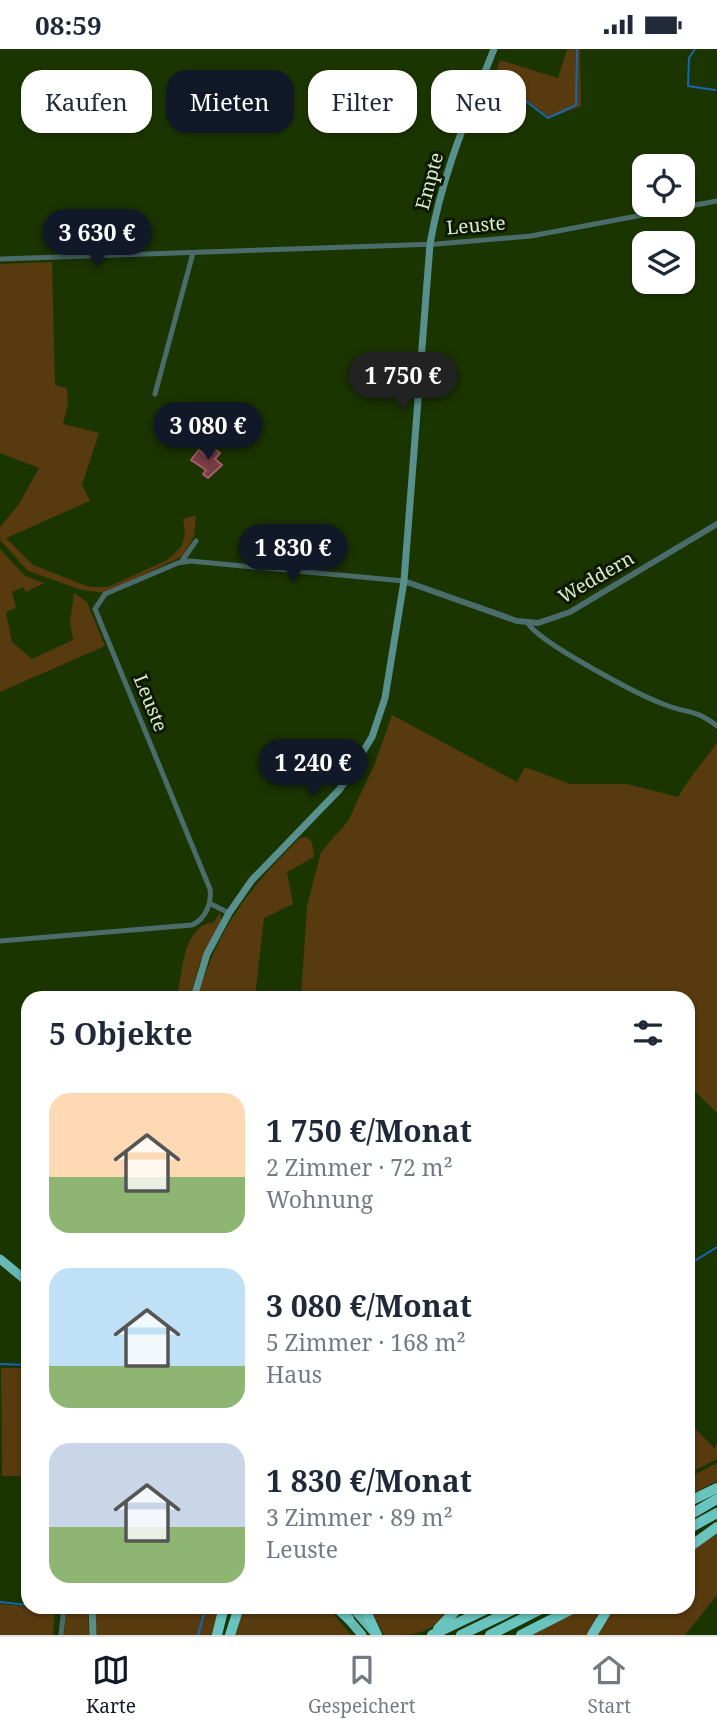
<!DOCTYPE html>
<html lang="de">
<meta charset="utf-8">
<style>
body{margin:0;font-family:"Noto Serif",serif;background:#f2f2f3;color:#1f2937;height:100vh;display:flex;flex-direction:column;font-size:26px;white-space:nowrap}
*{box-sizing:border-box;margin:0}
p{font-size:23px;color:#747a83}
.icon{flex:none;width:38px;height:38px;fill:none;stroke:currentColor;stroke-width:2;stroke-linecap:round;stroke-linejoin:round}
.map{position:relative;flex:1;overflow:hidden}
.details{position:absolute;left:21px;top:942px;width:674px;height:623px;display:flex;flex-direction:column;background:#fff;border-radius:21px;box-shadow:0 2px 5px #0004}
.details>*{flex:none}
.banner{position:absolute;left:21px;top:21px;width:676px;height:63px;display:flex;gap:14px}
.fabs{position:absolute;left:632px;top:105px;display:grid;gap:14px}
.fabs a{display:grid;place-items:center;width:63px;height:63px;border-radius:14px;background:#fff;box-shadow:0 2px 5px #0004;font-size:35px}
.price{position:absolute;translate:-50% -60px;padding:0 16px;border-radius:24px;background:#111827;color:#fff;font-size:23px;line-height:46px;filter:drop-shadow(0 2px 4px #0008)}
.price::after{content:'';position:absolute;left:50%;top:42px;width:21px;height:16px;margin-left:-10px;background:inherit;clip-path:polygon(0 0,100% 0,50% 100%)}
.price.selected{background:#222;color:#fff}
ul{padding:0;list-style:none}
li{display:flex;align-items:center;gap:21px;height:175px;padding:0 28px}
li span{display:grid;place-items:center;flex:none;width:196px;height:140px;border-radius:21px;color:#555}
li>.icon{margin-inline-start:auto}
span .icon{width:84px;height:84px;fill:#fffc;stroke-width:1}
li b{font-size:30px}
h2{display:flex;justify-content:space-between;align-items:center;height:84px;padding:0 28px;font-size:30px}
.tag{padding:0 24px;border-radius:21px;background:#fff;box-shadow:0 2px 5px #0004;font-size:24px;line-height:63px}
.tag.selected{background:#111827;color:#fff}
.status{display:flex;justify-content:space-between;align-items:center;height:49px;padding:0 35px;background:#fff;direction:ltr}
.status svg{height:19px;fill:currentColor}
.menu{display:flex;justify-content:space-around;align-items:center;height:98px;border-top:2px solid #e0e1e3;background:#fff;font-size:19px;color:#747a83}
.menu a{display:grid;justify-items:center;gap:4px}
.menu .selected{color:#111827}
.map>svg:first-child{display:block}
.green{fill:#573a0e}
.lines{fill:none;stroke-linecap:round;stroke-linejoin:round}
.stream{stroke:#1667b3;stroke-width:2}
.building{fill:#7b3d46;stroke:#a15f67;stroke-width:2}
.minor{stroke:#4a6c6b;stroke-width:5}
.tertiary{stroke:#4a6c6b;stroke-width:6}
.secondary{stroke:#58908d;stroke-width:7}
.trunk{stroke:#65b8b4;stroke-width:9}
.motorway{stroke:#69c4c0;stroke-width:10}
.labels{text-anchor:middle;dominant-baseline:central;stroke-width:6;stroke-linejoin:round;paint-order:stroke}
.street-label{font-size:19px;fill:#daebce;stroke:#0e1904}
</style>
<div class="status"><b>08:59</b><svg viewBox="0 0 49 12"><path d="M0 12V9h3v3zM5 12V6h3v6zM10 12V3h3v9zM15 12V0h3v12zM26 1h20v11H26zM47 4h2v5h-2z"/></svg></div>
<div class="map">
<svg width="717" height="1586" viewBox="0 0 717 1586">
<rect width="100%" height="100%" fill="#1b3500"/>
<!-- green -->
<g class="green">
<polygon points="567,0 580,0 581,57 550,69 495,27 500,11 558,29"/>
<polygon points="52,213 55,336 67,339 68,355 63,375 99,384 82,436 90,452 6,489 33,516 89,538 108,538 167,511 181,498 185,485 183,470 196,466 194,487 183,507 105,544 82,541 28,522 0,491 0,478 19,455 39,419 0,404 0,215"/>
<polygon points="0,500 25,527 44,534 26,543 23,538 12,543 16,559 6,563 12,593 32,610 73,591 70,573 74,544 87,553 105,597 0,643"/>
<path d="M 392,666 L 517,733 L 525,718 L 570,735 L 627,735 L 678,748 C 689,728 705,712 717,693 L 717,1064 L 688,1035 L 688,948 L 301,948 L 307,857 L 321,803 L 348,772 L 375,714 Z"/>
<path d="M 307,788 L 312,793 L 314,808 L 287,823 L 293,855 L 264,869 L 255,948 L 198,948 C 216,882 251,836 300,789 Z"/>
<path d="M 220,863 L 221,871 L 199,917 L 190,948 L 177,948 C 183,923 182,877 214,873 Z"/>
<polygon points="28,1319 25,1427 2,1427 1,1319"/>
<polygon points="688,1372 714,1399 717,1395 717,1410 688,1425"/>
<polygon points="717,1414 717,1432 688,1447 688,1429"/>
<polygon points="717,1483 717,1546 685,1586 596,1586 614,1558 688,1558 688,1503"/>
<polygon points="0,1555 55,1560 53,1586 0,1586"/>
<polygon points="66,1558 88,1558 89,1586 64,1586"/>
<polygon points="95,1558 220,1558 214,1586 96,1586"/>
<polygon points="244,1558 328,1558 351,1586 235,1586"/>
<path d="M 369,1558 L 454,1558 C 428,1585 421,1586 384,1586 Z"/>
<polygon points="583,1558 603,1558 588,1586 528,1586"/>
</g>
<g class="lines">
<!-- stream -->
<g class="stream">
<polyline points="695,0 689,9 688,37 715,41"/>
<polyline points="497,30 548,69 576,56 577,0"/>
<polyline points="688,1216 717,1198"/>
<polyline points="0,1315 28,1316"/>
<polyline points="0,1553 28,1556"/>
<polyline points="48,1558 55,1558"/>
<polyline points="198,1586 206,1558"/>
</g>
</g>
<!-- building -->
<polygon class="building" points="212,398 220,404 215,410 222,416 208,429 203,425 206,421 191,411 199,401 206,407"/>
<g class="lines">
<!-- minor -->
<g class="minor">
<polyline points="0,210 437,195 531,187 717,152"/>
<polyline points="155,345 193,204"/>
<polyline points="182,512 196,492"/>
<path d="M 528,574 C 538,593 639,646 663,655 C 687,665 694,659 717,677"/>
<polyline points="211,855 229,864"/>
<path d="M 0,892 L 192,876 C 206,870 212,853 210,840 L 95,560 L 105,545 L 178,514 L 190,512 L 404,532"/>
<polyline points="61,1586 64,1558"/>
</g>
<!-- tertiary -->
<polyline class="tertiary" points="404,532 517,572 538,574 570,563 717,475"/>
<!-- secondary -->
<g class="secondary">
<path d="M 194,948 L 207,905 L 229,864 L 252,831 L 340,740 L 372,688 L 385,649 L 404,532 L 430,195 C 442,125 468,66 494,0"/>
<polyline points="92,1558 93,1586"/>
</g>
<!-- trunk -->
<g class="trunk">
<polyline points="0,1210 28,1233"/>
<polyline points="352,1558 373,1582"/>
<polyline points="345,1566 362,1586"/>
</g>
<!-- motorway -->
<g class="motorway">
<polyline points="688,1453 717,1439"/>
<polyline points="688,1467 717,1450"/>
<polyline points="688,1480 717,1464"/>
<polyline points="688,1499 717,1478"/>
<polyline points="336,1558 349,1570"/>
<polyline points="364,1558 377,1586"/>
<polyline points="438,1580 459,1558"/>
<polyline points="217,1586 224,1558"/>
<polyline points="230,1586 239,1558"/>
<polyline points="432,1586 491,1558"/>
<polyline points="461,1586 519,1558"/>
<polyline points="490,1586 545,1558"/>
<polyline points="521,1586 576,1558"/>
<polyline points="592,1586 609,1558"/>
</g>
</g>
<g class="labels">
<!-- street labels -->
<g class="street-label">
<text transform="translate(429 132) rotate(-75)">Empte</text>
<text transform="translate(476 176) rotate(-5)">Leuste</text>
<text transform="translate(596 528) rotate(-30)">Weddern</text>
<text transform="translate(151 654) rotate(68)">Leuste</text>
</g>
</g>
</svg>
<div class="fabs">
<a><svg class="icon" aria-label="locate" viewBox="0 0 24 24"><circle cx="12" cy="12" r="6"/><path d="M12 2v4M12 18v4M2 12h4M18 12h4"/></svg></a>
<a><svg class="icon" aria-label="layers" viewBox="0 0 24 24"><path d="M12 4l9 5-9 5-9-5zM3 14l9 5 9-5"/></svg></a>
</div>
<b class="price" style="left:97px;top:220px">3 630 €</b>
<b class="price selected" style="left:403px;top:363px">1 750 €</b>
<b class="price" style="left:208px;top:413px">3 080 €</b>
<b class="price" style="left:293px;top:535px">1 830 €</b>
<b class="price" style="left:313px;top:750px">1 240 €</b>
<div class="banner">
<a class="tag">Kaufen</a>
<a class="tag selected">Mieten</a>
<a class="tag">Filter</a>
<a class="tag">Neu</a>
</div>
<section class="details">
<h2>5 Objekte<svg class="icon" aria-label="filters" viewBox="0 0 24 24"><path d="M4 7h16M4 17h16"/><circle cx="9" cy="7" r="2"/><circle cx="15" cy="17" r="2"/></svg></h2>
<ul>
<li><span style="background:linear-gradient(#ffd9b3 60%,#8fb573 0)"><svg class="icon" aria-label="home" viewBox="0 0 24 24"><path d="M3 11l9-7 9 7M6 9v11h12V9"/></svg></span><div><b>1 750 €/Monat</b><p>2 Zimmer · 72 m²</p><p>Wohnung</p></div></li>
<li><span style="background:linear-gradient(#bfe0f5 70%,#8fb573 0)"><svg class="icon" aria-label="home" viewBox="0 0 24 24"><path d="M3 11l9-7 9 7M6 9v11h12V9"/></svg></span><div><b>3 080 €/Monat</b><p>5 Zimmer · 168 m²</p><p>Haus</p></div></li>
<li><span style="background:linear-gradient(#c9d6e8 60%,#8fb573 0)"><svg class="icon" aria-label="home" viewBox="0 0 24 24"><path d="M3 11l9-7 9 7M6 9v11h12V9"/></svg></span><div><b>1 830 €/Monat</b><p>3 Zimmer · 89 m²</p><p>Leuste</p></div></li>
</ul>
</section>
</div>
<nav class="menu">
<a class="selected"><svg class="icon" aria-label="map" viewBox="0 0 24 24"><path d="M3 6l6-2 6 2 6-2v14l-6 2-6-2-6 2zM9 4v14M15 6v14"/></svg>Karte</a>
<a><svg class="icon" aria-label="saved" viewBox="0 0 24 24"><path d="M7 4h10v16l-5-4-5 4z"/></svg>Gespeichert</a>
<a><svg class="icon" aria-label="home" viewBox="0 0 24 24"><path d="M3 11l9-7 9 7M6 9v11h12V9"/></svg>Start</a>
</nav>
